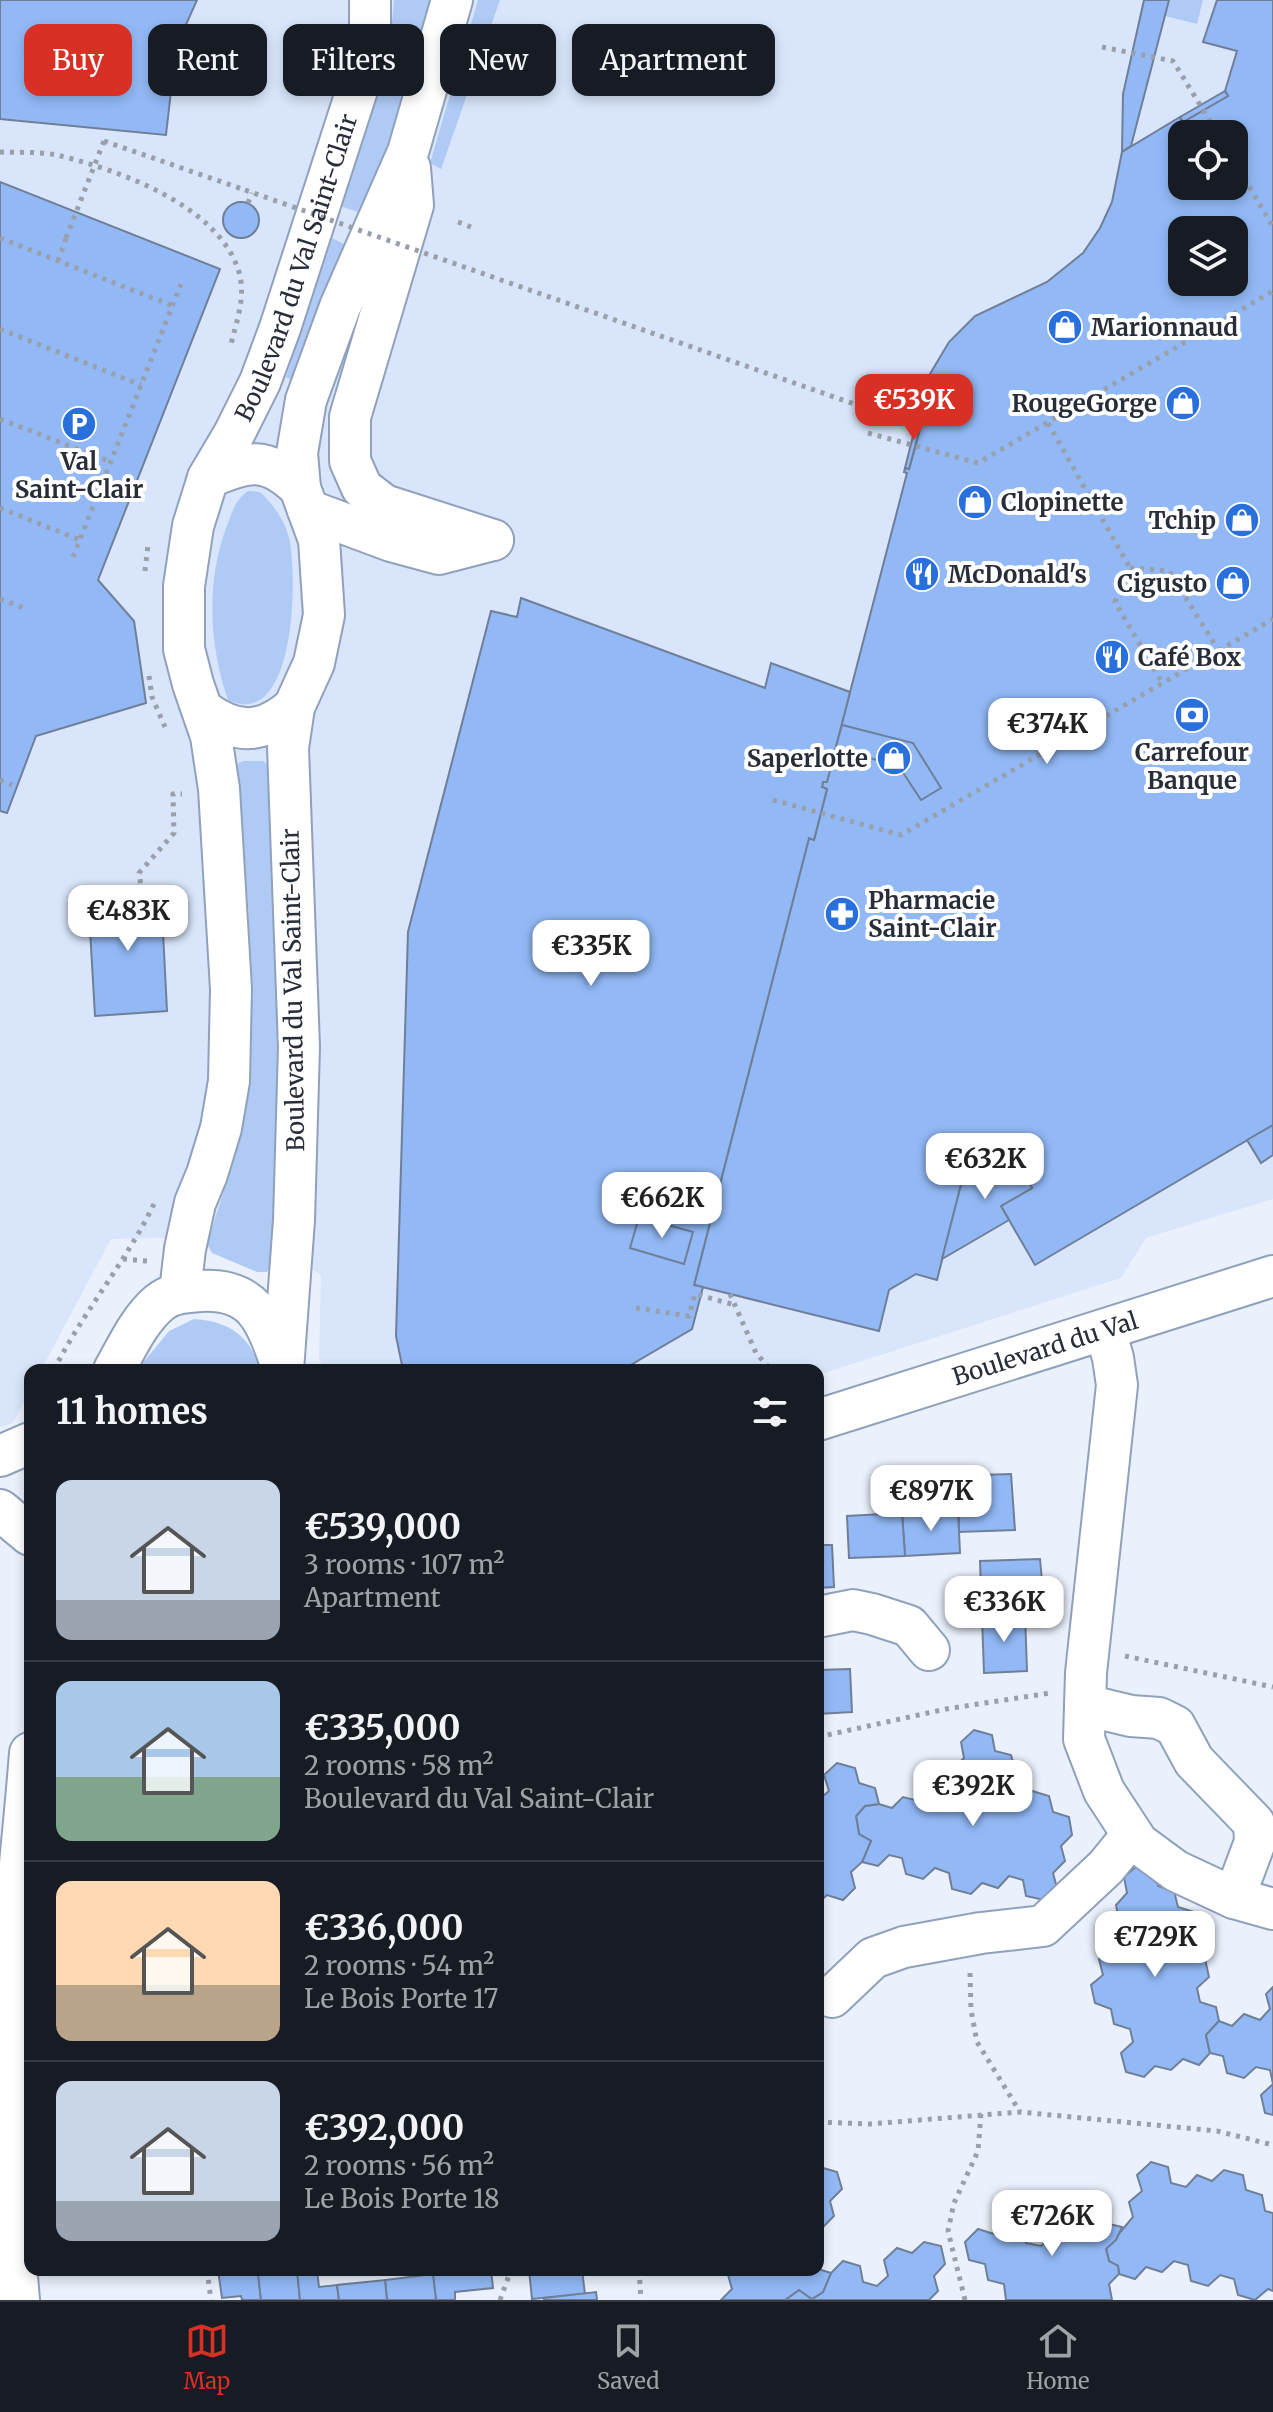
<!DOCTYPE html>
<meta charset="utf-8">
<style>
body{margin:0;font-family:Merriweather,serif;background:#20242c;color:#f1f3f6;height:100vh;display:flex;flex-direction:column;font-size:30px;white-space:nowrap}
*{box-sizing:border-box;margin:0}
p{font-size:26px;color:#9ea1a6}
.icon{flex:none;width:44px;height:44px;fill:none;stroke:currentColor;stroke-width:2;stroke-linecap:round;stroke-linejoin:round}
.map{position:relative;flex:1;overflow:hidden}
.sheet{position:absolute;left:24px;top:1364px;width:800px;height:912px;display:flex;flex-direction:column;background:#171b24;border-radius:16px;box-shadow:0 4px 12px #0003}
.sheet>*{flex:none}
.hud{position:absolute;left:24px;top:24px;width:800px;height:72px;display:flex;gap:16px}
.buttons{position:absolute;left:1168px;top:120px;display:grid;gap:16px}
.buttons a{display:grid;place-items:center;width:80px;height:80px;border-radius:16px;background:#171b24;box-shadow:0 4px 12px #0003;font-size:40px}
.price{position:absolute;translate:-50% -68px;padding:0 18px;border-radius:16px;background:#fff;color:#222;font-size:26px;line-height:52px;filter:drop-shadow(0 2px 4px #0008)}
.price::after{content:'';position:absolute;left:50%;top:48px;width:24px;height:18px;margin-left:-12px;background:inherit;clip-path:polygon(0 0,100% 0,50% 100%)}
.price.current{background:#d93025;color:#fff}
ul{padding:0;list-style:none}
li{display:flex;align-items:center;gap:24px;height:200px;padding:0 32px}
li+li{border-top:2px solid #363941}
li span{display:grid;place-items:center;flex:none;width:224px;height:160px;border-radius:16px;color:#555}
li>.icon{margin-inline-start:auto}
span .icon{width:96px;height:96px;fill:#fffc;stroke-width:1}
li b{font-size:34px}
h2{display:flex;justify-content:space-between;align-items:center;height:96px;padding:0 32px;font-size:34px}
.pill{padding:0 28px;border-radius:16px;background:#171b24;box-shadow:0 4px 12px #0003;font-size:28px;line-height:72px}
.pill.current{background:#d93025;color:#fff}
.tabs{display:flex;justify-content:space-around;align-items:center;height:112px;border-top:2px solid #363941;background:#171b24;font-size:22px;color:#9ea1a6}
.tabs a{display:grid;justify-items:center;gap:4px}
.tabs .current{color:#d93025}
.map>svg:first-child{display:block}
.built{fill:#d8e5fa;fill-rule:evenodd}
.green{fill:#afcaf5}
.building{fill:#92b9f6;stroke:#6f7f98;stroke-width:2;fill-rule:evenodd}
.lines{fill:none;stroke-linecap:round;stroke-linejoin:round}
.minor-casing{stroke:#90a1bb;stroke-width:44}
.path{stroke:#99a0ab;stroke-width:5;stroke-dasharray:4 6;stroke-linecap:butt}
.minor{stroke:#fff;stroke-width:40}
.path-bridge{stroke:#99a0ab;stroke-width:5;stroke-dasharray:4 6;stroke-linecap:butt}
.labels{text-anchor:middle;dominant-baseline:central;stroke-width:8;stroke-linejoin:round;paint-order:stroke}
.street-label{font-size:24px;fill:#272e39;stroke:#fefefe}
.poi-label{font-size:24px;font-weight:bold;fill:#272e39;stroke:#fefefe;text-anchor:start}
</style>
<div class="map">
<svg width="1273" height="2300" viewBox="0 0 1273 2300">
<rect width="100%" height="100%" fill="#eaf1fc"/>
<!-- built -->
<path class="built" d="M 0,0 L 1273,0 L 1273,1199 L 1146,1238 L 1121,1278 L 818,1375 L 818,1370 L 324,1370 L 319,1359 L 321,1275 L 277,1250 L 208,1237 L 111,1239 L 41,1370 L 30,1370 L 30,1390 L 13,1423 L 0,1427 ZM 1182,134 L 1234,134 L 1234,186 L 1182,186 ZM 1182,230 L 1234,230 L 1234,282 L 1182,282 Z"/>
<!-- green -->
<g class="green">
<path d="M 394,0 L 437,0 L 398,142 L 361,213 L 340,206 C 363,138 390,72 394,0 Z"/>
<polygon points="478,0 500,0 441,169 430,163"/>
<polygon points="1169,0 1203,0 1197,24 1165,16"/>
<polygon points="332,238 348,246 295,381 286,377"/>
<path d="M 248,491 L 260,492 C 273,504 285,521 289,538 C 298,575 296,732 228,700 C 209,645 206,583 226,528 C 232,513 235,500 248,491 Z"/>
<polygon points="244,761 263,761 267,764 279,931 282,1155 271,1267 267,1272 257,1272 212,1253 207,1244 235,1156 248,1083 250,1050 249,917 238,771 238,763"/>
<path d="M 194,1319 C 228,1321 251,1336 260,1370 L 137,1370 L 169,1331 Z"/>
</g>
<!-- building -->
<g class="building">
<polygon points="0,0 197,0 176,47 166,135 0,119"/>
<polygon points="1144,0 1169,0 1131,146 1122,152 1123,94"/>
<path d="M 1217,0 L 1273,0 L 1273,1125 L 1035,1265 L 1001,1206 L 1032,1188 L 1009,1150 L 963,1177 L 937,1280 L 916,1274 L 889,1290 L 879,1331 L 694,1285 L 809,838 L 814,840 L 827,789 L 822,787 L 823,782 L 827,782 L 835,750 L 907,473 L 904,472 L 905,468 L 909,469 L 916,445 L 923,417 L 918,416 L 927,379 L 949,342 L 975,316 L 1047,282 L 1083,253 L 1100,228 L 1112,202 L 1122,152 L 1180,117 L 1183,122 L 1228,96 L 1225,91 L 1237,51 L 1203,42 ZM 1182,134 L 1234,134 L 1234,186 L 1182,186 ZM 1182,230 L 1234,230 L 1234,282 L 1182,282 Z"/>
<polygon points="1225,91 1228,96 1183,122 1180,117"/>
<polygon points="0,182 220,269 98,580 134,621 146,703 36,736 7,813 0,811"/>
<circle cx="241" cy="220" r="18"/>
<polygon points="918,416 923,417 909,469 905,468"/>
<polygon points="521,598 765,688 771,663 850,692 827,782 823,782 822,787 827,789 814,840 809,838 694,1285 703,1287 692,1329 622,1370 403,1370 396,1336 408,932 491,611 517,617"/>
<polygon points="842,725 913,743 941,788 921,800 898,765 835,750"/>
<polygon points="125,889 126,894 161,892 167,1011 95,1016 88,895 114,894 114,890"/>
<polygon points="1273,1125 1273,1155 1261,1163 1247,1140"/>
<polygon points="1009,1150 1032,1188 1001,1206 1009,1220 942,1259 963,1177"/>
<polygon points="639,1217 693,1232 684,1264 630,1248"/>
<polygon points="1011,1474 1015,1530 959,1532 958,1489 979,1489 979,1475"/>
<polygon points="958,1511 960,1553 905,1556 902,1513"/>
<polygon points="902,1513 905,1556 849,1558 847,1516"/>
<polygon points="818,1545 832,1545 834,1587 818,1588"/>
<polygon points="1040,1559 1042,1581 1023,1582 1025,1615 982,1617 980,1561"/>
<polygon points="1025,1615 1027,1671 984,1673 982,1617"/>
<polygon points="850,1669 852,1712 818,1714 818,1670"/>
<polygon points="974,1730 992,1735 995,1751 1011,1755 1016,1773 1003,1784 1007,1798 1021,1802 1032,1791 1049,1796 1053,1812 1069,1817 1072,1835 1061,1846 1065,1861 1053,1873 1057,1888 1044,1900 1026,1896 1023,1880 1009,1876 998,1888 982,1883 971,1894 952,1889 949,1873 935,1868 923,1879 906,1874 902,1858 889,1855 878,1866 862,1862 871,1841 859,1834 856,1816 865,1806 879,1804 892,1808 903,1797 919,1801 930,1790 945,1795 956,1785 953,1769 964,1758 961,1742"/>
<polygon points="837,1763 855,1768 859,1783 875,1788 879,1804 865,1806 856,1816 859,1834 871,1841 862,1862 851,1872 855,1888 843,1900 827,1895 818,1903 818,1800 829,1791 824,1775"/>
<polygon points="1138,1865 1155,1870 1158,1886 1174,1891 1178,1907 1194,1912 1198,1929 1186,1940 1189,1955 1205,1959 1209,1977 1197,1988 1200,2002 1216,2007 1219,2021 1206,2035 1210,2053 1199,2065 1183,2059 1171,2070 1155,2066 1144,2077 1126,2072 1121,2053 1133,2042 1130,2029 1114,2024 1111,2009 1095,2003 1091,1985 1103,1975 1099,1959 1111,1947 1107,1931 1119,1920 1116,1905 1127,1893 1124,1877"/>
<polygon points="1273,1987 1273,2115 1265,2113 1261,2095 1273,2084 1270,2070 1256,2067 1244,2078 1227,2073 1223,2056 1210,2053 1206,2035 1219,2021 1232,2026 1244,2014 1260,2020 1270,2009 1266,1994"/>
<polygon points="1151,2162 1168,2167 1171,2183 1186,2187 1197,2175 1212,2181 1224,2170 1243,2175 1246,2190 1262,2195 1265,2211 1273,2213 1273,2291 1268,2289 1255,2300 1238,2295 1234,2279 1220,2275 1208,2286 1191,2281 1188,2265 1174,2261 1162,2272 1146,2267 1135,2279 1119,2274 1118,2266 1109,2261 1106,2249 1133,2217 1129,2202 1142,2191 1137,2175"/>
<polygon points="820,2167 837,2172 842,2189 830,2201 834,2216 821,2229 818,2228"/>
<polygon points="1087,2202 1105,2208 1109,2224 1122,2227 1116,2240 1106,2249 1109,2261 1118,2266 1119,2274 1109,2284 1112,2300 1006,2300 1004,2284 988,2280 985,2264 969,2260 965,2242 978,2229 994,2234 1005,2222 1022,2227 1026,2243 1041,2246 1050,2238 1047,2222 1060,2209 1076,2214"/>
<polygon points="924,2242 941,2246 945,2264 934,2276 938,2291 929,2300 785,2300 799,2290 812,2299 823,2292 831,2273 843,2261 860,2266 863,2282 877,2286 888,2276 884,2260 897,2248 912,2253"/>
<polygon points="818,2269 831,2273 823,2292 812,2299 799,2290 785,2300 721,2300 732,2289 728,2275 712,2270"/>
<polygon points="218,2270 258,2270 261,2300 242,2300 241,2296 222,2298"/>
<polygon points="297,2270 300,2300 261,2300 258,2274"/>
<polygon points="297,2270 317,2270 319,2287 337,2285 339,2300 300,2300"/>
<polygon points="432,2270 491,2270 493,2288 455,2292 455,2300 436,2300"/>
<polygon points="529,2270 582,2270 585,2294 532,2299"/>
<polygon points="433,2274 436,2300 387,2300 385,2280"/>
<polygon points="385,2280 387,2300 339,2300 337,2285"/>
<polygon points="596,2292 597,2300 544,2300 544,2298"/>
</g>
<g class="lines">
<!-- minor casing -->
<g class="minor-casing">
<g id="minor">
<polyline points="410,168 413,205 350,417 350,461 362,488 384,505 493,540"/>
<path d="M 208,478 C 248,460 267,456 300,488"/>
<polyline points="308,510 391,541 439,554 493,540"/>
<path d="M 204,711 C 237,735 263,734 294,707"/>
<path id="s1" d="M 180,1292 L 185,1249 L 195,1203 L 207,1174 L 221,1128 L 229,1081 L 231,989 L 219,789 L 211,736 L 193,684 L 184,649 L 184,586 L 193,526 L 208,478 L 234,434 L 260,382 L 280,328 L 365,65 L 370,25 L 370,0"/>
<polyline points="1105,1330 1113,1358 1117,1385 1086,1673 1084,1739 1104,1791 1138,1843 1176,1871 1234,1898 1273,1909"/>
<path d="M 114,1370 C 127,1347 139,1320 159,1303 C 171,1293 186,1292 201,1291 C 252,1288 266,1318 280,1362"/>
<polyline points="283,1370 294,1220 299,1047 288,748 294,707 314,663 324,615 319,540 300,488 297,453 306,400 340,307 408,152 452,0"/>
<path id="s2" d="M 818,1420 L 1273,1276"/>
<polyline points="0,1456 30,1443"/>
<polyline points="0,1510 30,1535"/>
<polyline points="818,1617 853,1610 872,1614 909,1626 929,1650"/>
<polyline points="1085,1705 1131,1716 1159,1718 1175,1726 1194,1761 1254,1823 1255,1842 1234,1898"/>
<polyline points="832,1997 873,1958 904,1947 981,1933 1043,1926 1106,1867 1132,1835"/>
<path d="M 19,2300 C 11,2209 5,2117 8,2026 C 11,1935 23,1845 30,1753"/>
</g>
</g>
<!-- path -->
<g class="path">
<polyline points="1102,47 1173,61 1218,134"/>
<polyline points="104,141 245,190"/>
<path d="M 0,152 C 19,153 42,151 61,156 C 121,171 219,206 239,272 C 246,296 237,320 231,344"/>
<polyline points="1234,161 1273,227"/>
<polyline points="248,203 252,193"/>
<polyline points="458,222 471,227"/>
<polyline points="0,238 173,306"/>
<polyline points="58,261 66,238"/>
<polyline points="0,329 141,385"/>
<polyline points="0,419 111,462"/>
<polyline points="1048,423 1130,568 1115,602 1163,684"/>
<polyline points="868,433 978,463 1273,291"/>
<polyline points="0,508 80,540"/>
<polyline points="73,557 181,284"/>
<polyline points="1130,568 1169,571 1219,651"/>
<polyline points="145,571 148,545"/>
<polyline points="0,599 24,608"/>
<polyline points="149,676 152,697 165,727"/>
<polyline points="0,780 12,785"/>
<polyline points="773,800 901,835 1273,619"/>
<polyline points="142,893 139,873 174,833 173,794 182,794"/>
<polyline points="123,1259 147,1261"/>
<polyline points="730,1294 756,1353 771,1370"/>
<polyline points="636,1308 689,1316 695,1294 735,1305"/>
<path d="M 54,1370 C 83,1312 126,1262 154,1204"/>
<polyline points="1125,1656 1273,1687"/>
<polyline points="818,1737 946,1709 1050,1693"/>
<polyline points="970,1973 971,2010 977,2042 1020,2112"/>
<polyline points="818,2122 870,2124 1020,2112 1217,2131 1273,2145"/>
<polyline points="207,2270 211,2300"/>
<polyline points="639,2270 641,2300"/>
<polyline points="500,2300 511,2270"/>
<polyline points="965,2300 948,2231 954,2203 978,2151 981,2114"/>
</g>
<!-- minor -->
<use href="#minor" class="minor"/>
<!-- path-bridge -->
<g class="path-bridge">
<polyline points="245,190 874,411"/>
<polyline points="66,238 104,141"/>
</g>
</g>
<!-- icons -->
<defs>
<g id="shop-disc" transform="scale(1.8)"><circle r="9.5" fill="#2a70dd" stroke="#fefefe"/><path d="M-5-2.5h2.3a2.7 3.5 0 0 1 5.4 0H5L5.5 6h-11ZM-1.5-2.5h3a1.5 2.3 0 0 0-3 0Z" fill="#fff"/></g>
<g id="parking-disc" transform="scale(1.8)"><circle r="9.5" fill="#2a70dd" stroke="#fefefe"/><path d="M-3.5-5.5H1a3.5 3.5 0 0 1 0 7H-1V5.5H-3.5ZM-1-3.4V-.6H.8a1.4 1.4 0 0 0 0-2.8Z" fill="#fff"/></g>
<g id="restaurant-disc" transform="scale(1.8)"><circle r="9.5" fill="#2a70dd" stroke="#fefefe"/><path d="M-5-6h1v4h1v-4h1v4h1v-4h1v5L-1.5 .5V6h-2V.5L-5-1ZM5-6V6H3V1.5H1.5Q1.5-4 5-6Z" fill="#fff"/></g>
<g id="bank-disc" transform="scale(1.8)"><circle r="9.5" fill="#2a70dd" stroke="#fefefe"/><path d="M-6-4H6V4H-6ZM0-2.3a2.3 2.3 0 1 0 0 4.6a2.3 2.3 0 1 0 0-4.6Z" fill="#fff"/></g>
<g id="pharmacy-disc" transform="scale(1.8)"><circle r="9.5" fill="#2a70dd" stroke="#fefefe"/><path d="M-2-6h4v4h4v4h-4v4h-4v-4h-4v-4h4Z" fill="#fff"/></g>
</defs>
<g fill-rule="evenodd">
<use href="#shop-disc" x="1065" y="327"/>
<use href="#shop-disc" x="1183" y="403"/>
<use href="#parking-disc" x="79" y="424"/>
<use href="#shop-disc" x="975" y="502"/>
<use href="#shop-disc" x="1242" y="520"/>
<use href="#restaurant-disc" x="922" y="574"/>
<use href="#shop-disc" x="1233" y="583"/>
<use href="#restaurant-disc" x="1112" y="657"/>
<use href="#bank-disc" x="1192" y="715"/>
<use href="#shop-disc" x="894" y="758"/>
<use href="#pharmacy-disc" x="842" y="914"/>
</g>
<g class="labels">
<!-- street labels -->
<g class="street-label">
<text stroke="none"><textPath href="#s1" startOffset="1058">Boulevard du Val Saint-Clair</textPath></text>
<text transform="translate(293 990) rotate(-91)">Boulevard du Val Saint-Clair</text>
<text stroke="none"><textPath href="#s2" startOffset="238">Boulevard du Val</textPath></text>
</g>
<!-- poi labels -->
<g class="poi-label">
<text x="1091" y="327">Marionnaud</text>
<text x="1157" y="403" text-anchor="end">RougeGorge</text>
<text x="79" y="461" text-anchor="middle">Val<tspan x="79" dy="28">Saint-Clair</tspan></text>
<text x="1001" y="502">Clopinette</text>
<text x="1216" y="520" text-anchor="end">Tchip</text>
<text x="948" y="574">McDonald's</text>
<text x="1207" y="583" text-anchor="end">Cigusto</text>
<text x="1138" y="657">Café Box</text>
<text x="1192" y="752" text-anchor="middle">Carrefour<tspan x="1192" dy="28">Banque</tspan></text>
<text x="868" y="758" text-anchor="end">Saperlotte</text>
<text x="868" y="900">Pharmacie<tspan x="868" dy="28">Saint-Clair</tspan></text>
</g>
</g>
</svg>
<div class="buttons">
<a><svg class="icon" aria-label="locate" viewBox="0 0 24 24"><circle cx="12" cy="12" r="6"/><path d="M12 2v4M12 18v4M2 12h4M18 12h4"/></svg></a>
<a><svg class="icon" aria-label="layers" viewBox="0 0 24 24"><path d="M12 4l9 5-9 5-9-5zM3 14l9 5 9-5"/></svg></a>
</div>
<b class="price current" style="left:914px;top:442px">€539K</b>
<b class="price" style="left:1047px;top:766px">€374K</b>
<b class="price" style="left:128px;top:953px">€483K</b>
<b class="price" style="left:591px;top:988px">€335K</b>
<b class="price" style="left:985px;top:1201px">€632K</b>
<b class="price" style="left:662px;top:1240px">€662K</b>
<b class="price" style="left:931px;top:1533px">€897K</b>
<b class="price" style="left:1004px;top:1644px">€336K</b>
<b class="price" style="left:973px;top:1828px">€392K</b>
<b class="price" style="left:1155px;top:1979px">€729K</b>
<b class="price" style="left:1052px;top:2258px">€726K</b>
<div class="hud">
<a class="pill current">Buy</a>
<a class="pill">Rent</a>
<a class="pill">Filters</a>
<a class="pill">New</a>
<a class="pill">Apartment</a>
</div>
<section class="sheet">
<h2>11 homes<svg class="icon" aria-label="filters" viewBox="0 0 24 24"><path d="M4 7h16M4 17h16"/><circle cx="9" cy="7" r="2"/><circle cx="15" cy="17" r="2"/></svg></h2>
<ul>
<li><span style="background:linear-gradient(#c9d6e8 75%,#9aa5b1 0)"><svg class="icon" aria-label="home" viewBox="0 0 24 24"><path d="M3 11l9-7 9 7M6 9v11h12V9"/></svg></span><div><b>€539,000</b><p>3 rooms · 107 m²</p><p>Apartment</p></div></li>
<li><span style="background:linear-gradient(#a9c7e8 60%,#7fa58c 0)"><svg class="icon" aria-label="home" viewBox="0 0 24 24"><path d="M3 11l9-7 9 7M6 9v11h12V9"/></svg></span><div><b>€335,000</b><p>2 rooms · 58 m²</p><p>Boulevard du Val Saint-Clair</p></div></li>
<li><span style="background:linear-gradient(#ffd9b3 65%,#b9a48a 0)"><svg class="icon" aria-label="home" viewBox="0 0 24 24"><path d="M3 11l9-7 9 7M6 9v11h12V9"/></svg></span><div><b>€336,000</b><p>2 rooms · 54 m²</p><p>Le Bois Porte 17</p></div></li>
<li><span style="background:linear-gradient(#c9d6e8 75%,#9aa5b1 0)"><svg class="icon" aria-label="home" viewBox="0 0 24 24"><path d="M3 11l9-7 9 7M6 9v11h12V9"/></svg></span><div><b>€392,000</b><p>2 rooms · 56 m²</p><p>Le Bois Porte 18</p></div></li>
</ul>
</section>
</div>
<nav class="tabs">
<a class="current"><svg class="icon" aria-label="map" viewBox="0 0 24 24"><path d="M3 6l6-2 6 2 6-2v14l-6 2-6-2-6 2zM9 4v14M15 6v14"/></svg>Map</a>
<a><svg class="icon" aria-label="saved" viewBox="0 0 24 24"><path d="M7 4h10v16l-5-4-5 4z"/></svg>Saved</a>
<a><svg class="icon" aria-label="home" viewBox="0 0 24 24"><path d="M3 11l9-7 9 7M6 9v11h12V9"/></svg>Home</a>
</nav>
